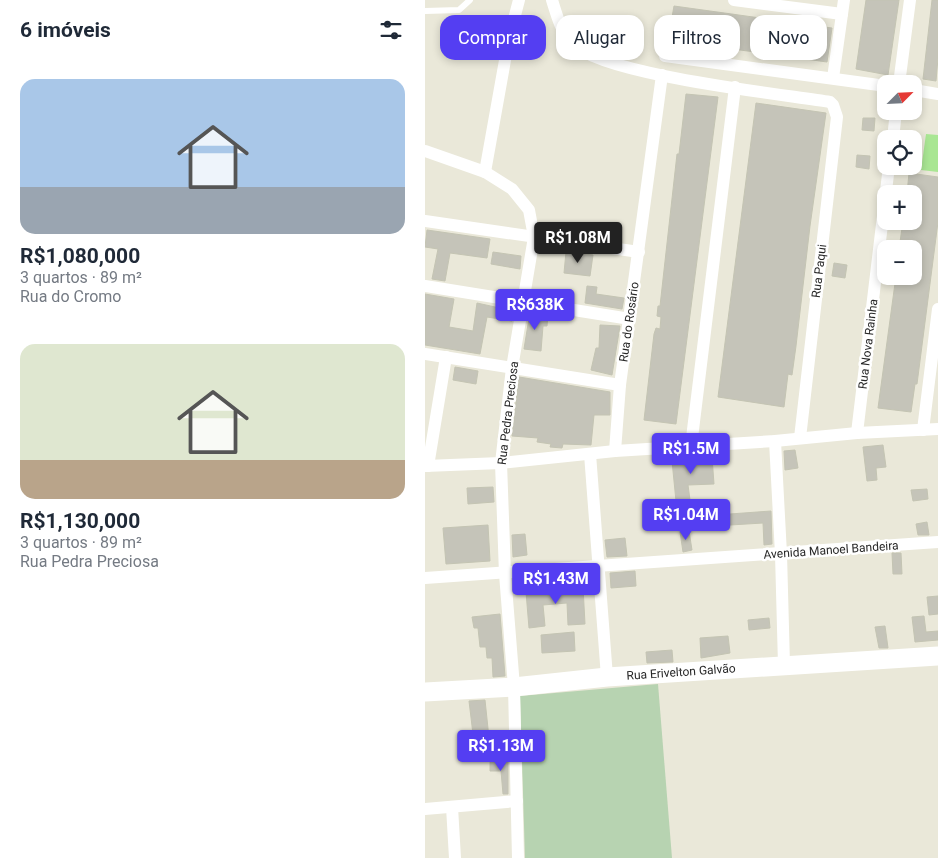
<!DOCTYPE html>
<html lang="pt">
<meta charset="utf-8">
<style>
body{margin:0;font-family:Roboto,sans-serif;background:#f2f2f3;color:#1f2937;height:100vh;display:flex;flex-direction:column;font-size:19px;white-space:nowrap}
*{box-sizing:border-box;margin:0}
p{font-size:16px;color:#747a83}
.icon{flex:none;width:28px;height:28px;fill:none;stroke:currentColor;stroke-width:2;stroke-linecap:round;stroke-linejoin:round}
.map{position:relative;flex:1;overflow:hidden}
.details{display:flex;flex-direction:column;background:#fff;width:425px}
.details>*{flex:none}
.banner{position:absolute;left:15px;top:15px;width:422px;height:45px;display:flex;gap:10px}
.needle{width:32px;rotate:66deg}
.fabs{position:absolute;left:452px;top:75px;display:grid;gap:10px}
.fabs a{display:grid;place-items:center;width:45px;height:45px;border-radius:10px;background:#fff;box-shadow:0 2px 8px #0003;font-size:25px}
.price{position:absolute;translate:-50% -42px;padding:0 11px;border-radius:5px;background:#543ef2;color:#fff;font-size:16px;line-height:32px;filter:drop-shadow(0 1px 2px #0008)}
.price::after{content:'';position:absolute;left:50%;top:30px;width:15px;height:11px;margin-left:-8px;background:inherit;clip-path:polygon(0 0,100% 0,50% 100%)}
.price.active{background:#222;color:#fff}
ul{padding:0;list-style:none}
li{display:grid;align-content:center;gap:10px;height:265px;padding:0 20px}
li span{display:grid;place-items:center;height:155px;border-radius:15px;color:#555}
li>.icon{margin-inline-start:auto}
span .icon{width:90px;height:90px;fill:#fffc;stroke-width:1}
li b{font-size:21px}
h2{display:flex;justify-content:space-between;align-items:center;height:60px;padding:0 20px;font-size:21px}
.chip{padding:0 18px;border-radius:15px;background:#fff;box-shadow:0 2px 8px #0003;font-size:18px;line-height:45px}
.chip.active{background:#543ef2;color:#fff}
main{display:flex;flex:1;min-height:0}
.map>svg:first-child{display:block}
.cemetery{fill:#b7d3b1}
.pitch{fill:#a9e693}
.building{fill:#c5c4b9;stroke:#c4c4b3}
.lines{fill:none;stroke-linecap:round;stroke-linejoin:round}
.lane{stroke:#fff;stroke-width:6}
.street{stroke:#fff;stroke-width:12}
.secondary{stroke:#fff;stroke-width:19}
.labels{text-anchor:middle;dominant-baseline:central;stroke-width:5;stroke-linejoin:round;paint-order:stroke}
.street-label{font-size:12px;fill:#272727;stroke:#fff}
</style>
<main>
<section class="details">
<h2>6 imóveis<svg class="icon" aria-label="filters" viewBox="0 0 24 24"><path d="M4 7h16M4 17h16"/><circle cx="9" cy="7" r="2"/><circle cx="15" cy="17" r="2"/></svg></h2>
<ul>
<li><span style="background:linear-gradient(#a9c7e8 70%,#9aa5b1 0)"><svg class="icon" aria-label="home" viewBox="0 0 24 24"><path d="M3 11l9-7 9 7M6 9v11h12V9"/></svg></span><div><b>R$1,080,000</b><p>3 quartos · 89 m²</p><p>Rua do Cromo</p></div></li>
<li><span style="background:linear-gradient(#dfe7d0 75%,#b9a48a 0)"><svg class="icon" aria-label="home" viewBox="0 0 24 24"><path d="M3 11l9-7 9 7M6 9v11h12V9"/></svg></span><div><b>R$1,130,000</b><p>3 quartos · 89 m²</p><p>Rua Pedra Preciosa</p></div></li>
</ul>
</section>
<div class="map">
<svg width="513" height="858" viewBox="0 0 513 858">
<rect width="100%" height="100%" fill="#eae8d9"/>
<!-- cemetery -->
<polygon class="cemetery" points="233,684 247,858 100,858 95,696"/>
<!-- pitch -->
<polygon class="pitch" points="501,134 513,135 513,172 496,170"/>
<!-- building -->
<g class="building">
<polygon points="441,0 474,0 463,75 431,69"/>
<polygon points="507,0 513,0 513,58 511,81 498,79"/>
<polygon points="249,6 407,28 402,62 243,40"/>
<polygon points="261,94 293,97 251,424 219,420 229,334 231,328 235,329 236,317 232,316 233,306 235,306 252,154 254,154"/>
<polygon points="331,103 401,113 385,226 371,346 367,375 363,374 359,407 293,397"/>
<polygon points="438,118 450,118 449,131 437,130"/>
<polygon points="432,155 445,156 444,169 431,167"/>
<polygon points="484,173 513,177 513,222 492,384 490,384 486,412 453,408 471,276 491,276 495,249 474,249 478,221 489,221 489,194 482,194"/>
<polygon points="2,230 65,239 62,258 25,253 20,281 7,279 13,249 0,247"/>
<polygon points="68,252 96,256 95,269 66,264"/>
<polygon points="141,252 168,255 165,276 139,273"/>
<polygon points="409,263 422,265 420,278 407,276"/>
<polygon points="162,286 172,287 171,294 199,298 197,309 160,303"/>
<polygon points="0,294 29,299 24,327 48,331 52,303 88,311 87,321 62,317 55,354 0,345"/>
<polygon points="105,312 123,315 122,326 118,326 116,351 99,349"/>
<polygon points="175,325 195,326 187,375 166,370 171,348 174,348"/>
<polygon points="30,367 53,371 51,384 28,380"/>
<polygon points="94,377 185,392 185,415 169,415 166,445 138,444 137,448 125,447 126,444 112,442 113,438 87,436"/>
<polygon points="458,445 461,467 451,468 452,480 442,481 438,447"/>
<polygon points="370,450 373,468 360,470 359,451"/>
<polygon points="287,457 289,484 263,485 265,500 251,501 247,461"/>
<polygon points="68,487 69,502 43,504 42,488"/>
<polygon points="502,489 503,499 488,501 486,490"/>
<polygon points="346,511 347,544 339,545 338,523 305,525 305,514"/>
<polygon points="502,522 504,535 493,535 491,524"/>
<polygon points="63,525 65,561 21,564 18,528"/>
<polygon points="264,531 267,550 258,552 255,532"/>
<polygon points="100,534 102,555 88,557 87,535"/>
<polygon points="200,538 202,556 182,557 180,540"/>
<polygon points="467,553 476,553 477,574 468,574"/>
<polygon points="210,571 211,586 186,588 185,573"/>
<polygon points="158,587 160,624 143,625 142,603 118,605 120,626 104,628 101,592"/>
<polygon points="513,596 513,614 504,615 502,597"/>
<polygon points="75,614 80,676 68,677 67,658 62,658 61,647 55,647 53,628 49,628 47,617"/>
<polygon points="499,616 501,632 513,631 513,640 490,642 487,617"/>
<polygon points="344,618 345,628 324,630 323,620"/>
<polygon points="460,626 463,648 454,648 450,627"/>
<polygon points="149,632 150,651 117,653 116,635"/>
<polygon points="303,636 305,653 276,658 275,638"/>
<polygon points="247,650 248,662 222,663 221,652"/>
<polygon points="60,700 66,757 51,759 44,701"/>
<polygon points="65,759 83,759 83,794 78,794 76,771 65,771"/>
</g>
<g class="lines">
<!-- lane -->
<polyline class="lane" points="0,11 34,10 45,0"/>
<!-- street -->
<g class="street">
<path d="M 127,0 C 132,16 136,32 148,44 C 178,75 356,94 405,102 L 408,105 L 412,117 L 375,438"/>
<polyline points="309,0 417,14"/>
<polyline points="240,56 461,86"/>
<polyline points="408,78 419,0"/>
<polyline points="474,84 485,0"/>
<polyline points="489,90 513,94"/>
<polyline points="468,139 471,111"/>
<polyline points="0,151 60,172 87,189 104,210 109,237 87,368 76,463 80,574 89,687 93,858"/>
<polyline points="60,172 84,38 94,0"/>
<polyline points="0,221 214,252"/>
<polyline points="0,286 205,319"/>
<polyline points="0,354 195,385"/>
<polyline points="498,430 513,309"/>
<polyline points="432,433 464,166"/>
<polyline points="350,441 356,554 359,665"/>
<polyline points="266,446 310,87"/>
<polyline points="190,451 195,385 237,75"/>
<polyline points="165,454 182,677"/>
<polyline points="0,466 76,463 190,451 350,441 432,433 513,429"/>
<polyline points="3,466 21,357"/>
<polyline points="0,578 513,542"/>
<polyline points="27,807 30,858"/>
<polyline points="0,809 92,801"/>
</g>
<!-- secondary -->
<polyline class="secondary" points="0,692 89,687 182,677 513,656"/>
</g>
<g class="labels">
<!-- street labels -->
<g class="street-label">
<text transform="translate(394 271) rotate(-83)">Rua Paqui</text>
<text transform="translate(204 322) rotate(-82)">Rua do Rosário</text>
<text transform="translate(443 344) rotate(-83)">Rua Nova Rainha</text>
<text transform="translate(83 413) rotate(-83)">Rua Pedra Preciosa</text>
<text transform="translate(406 550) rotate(-4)">Avenida Manoel Bandeira</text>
<text transform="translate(256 672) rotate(-4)">Rua Erivelton Galvão</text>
</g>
</g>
</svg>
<div class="fabs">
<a><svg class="needle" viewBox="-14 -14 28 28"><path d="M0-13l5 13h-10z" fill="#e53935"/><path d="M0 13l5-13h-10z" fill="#747a83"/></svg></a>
<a><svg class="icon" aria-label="locate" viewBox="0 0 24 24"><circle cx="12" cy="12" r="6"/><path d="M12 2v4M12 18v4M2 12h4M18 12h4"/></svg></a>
<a>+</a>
<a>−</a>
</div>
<b class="price active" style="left:153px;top:264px">R$1.08M</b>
<b class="price" style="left:110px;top:331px">R$638K</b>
<b class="price" style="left:266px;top:475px">R$1.5M</b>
<b class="price" style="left:261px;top:541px">R$1.04M</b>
<b class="price" style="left:131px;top:605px">R$1.43M</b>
<b class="price" style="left:76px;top:772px">R$1.13M</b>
<div class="banner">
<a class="chip active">Comprar</a>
<a class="chip">Alugar</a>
<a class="chip">Filtros</a>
<a class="chip">Novo</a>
</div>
</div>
</main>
